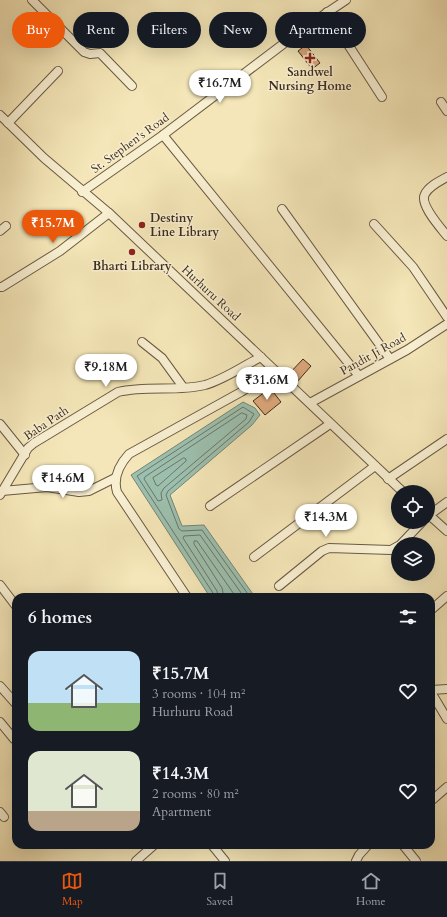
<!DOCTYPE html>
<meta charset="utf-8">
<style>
body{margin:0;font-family:Cardo,serif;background:#242831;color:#f1f3f6;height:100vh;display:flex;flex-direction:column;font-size:15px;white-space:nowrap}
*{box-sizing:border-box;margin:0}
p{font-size:13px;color:#9ea1a6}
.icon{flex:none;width:22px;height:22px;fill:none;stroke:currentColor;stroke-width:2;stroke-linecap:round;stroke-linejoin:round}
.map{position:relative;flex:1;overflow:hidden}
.details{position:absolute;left:12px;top:593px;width:423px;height:256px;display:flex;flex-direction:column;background:#171b24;border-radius:12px;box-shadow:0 4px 16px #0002}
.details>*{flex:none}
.banner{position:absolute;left:12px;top:12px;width:423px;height:36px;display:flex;gap:8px}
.fabs{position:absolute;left:391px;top:485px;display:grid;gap:8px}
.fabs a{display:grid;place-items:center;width:44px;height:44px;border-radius:50%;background:#171b24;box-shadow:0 4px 16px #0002;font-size:20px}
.price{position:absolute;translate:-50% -34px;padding:0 9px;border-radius:14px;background:#fff;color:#222;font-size:13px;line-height:26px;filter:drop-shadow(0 1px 2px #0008)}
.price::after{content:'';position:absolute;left:50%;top:24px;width:12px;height:9px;margin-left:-6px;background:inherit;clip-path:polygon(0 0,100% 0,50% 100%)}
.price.current{background:#ea580c;color:#fff}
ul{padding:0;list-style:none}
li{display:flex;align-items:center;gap:12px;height:100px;padding:0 16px}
li span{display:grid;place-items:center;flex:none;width:112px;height:80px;border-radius:12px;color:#555}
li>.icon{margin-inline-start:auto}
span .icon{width:48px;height:48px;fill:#fffc;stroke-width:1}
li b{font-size:17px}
h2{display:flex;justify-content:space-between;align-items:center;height:48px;padding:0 16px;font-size:17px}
.chip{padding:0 14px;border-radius:18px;background:#171b24;box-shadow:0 4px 16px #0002;font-size:14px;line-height:36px}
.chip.current{background:#ea580c;color:#fff}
.dock{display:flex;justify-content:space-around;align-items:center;height:56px;border-top:1px solid #363941;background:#171b24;font-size:11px;color:#9ea1a6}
.dock a{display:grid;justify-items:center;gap:2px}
.dock .current{color:#ea580c}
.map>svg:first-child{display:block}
.water{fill:#9cc0af;stroke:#768574}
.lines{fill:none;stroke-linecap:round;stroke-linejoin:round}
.shore{stroke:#6c7666;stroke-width:1}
.building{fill:#dda87b;stroke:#3c2c1c}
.minor-casing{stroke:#6a5a43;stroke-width:10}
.minor{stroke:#f8efd1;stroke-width:8}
.poi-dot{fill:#8f2418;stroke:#f8efd1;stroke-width:1.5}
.labels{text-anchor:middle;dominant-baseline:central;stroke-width:3;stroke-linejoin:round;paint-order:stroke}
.poi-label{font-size:12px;font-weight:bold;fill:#3c2c1c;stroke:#f8efd1}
.street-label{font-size:12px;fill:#3c2c1c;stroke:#f8efd1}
</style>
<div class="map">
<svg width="447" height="861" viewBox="0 0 447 861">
<rect width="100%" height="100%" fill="#f4e6b8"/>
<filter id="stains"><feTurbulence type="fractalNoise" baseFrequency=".005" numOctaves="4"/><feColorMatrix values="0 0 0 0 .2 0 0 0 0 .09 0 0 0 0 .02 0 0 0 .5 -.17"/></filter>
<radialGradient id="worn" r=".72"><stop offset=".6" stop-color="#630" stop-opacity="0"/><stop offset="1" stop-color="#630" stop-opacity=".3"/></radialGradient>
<!-- water -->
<polygon class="water" points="243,402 255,408 260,415 252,425 170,495 182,526 204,525 255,597 210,597 131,475"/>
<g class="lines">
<!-- shore -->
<g class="shore">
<polygon points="242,413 247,415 246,419 164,488 161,493 162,500 158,501 144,479 145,477"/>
<polygon points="184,458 186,459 186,461 158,486 156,485 153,478"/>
<polyline points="213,597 213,593 137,476 243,407 254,414 249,422 168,491 166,495 179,529 182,531 202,530 250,597"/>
<polyline points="218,597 217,591 183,538 184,536 200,535 244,597"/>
<polyline points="224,597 222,588 194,544 194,541 197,541 236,597"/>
</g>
</g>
<!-- building -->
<g class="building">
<polygon points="306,45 320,63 312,69 298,51"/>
<polygon points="303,359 311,366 297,382 288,375"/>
<polygon points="270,388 281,402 265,415 253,401"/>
</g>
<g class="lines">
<!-- minor casing -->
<g class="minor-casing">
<g id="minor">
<polyline points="32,0 84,52 90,54 100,53 132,86"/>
<polyline points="327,12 382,97"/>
<polyline points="441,102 447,111"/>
<polyline points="0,115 44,158 109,213 403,492"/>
<polyline points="8,123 58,71"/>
<polyline points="163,135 359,376"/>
<path d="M 447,177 C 440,181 429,186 425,194 C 419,204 440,227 447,236"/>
<polyline points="82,192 163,135 307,26 346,0"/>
<polyline points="282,209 390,359"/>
<polyline points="374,224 413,267 447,317"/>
<polyline points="0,231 6,226"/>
<polyline points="0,287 2,287 60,251 109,213"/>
<polyline points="142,342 162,358 183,387"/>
<polyline points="310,403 407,350 447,324"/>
<polyline points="0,424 25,455"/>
<polyline points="388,479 447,439"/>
<polyline points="2,491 47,487 79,492 89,491 115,478"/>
<path d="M 0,495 L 28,448 L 34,443 L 118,392 C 147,385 177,392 205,385 C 225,379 243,366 261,357"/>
<polyline points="210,506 330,424"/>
<polyline points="428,514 447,531"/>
<polyline points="428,516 447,502"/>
<polyline points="401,544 422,522"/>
<polyline points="254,557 375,466"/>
<polyline points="0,585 16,606"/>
<polyline points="279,586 322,551 329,548 391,550 398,546"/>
<path d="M 187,597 L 117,492 C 113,478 119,465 129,454 L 241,392 L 274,370"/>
<polyline points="431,610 447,596"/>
<polyline points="0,686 16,704"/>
<polyline points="431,690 447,689"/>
<polyline points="431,692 447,719"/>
<polyline points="0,722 14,739"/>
<polyline points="431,801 447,787"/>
<polyline points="0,812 4,817"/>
<polyline points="212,845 225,861"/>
<polyline points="403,845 416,861"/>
<polyline points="136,861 154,845"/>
<polyline points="356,861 359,855 368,845"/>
</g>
</g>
<!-- minor -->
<use href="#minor" class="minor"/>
</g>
<!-- markers -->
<g class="poi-dot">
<path d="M308 52h4v4h4v4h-4v4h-4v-4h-4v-4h4z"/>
<circle cx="142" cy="225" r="4"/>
<circle cx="132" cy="252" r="4"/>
</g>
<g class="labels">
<!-- poi labels -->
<g class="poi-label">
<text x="310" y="72">Sandwel<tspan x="310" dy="14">Nursing Home</tspan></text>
<text x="150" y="218" text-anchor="start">Destiny<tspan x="150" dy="14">Line Library</tspan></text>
<text x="132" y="266">Bharti Library</text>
</g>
<!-- street labels -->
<g class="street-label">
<text transform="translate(130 143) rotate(-36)">St. Stephen's Road</text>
<text transform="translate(211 293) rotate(43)">Hurhuru Road</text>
<text transform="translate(373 354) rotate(-29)">Pandit Ji Road</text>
<text transform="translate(46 423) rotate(-34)">Baba Path</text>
</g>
</g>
<rect width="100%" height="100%" filter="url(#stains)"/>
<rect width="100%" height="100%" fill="url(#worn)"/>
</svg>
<div class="fabs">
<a><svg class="icon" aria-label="locate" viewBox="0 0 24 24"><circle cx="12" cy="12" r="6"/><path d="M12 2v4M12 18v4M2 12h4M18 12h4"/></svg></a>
<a><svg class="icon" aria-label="layers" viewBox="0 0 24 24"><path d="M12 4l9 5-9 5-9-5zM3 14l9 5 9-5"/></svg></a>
</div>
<b class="price" style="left:220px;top:104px">₹16.7M</b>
<b class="price current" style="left:53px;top:244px">₹15.7M</b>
<b class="price" style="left:106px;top:388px">₹9.18M</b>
<b class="price" style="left:267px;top:401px">₹31.6M</b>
<b class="price" style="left:63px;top:499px">₹14.6M</b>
<b class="price" style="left:326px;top:538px">₹14.3M</b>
<div class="banner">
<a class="chip current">Buy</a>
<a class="chip">Rent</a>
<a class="chip">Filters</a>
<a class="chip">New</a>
<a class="chip">Apartment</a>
</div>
<section class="details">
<h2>6 homes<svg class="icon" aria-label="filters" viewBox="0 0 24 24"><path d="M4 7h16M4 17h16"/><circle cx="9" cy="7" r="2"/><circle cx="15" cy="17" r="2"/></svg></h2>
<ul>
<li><span style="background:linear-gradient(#bfe0f5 65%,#8fb573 0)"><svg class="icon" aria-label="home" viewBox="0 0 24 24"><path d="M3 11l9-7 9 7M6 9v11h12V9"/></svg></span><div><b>₹15.7M</b><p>3 rooms · 104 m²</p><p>Hurhuru Road</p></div><svg class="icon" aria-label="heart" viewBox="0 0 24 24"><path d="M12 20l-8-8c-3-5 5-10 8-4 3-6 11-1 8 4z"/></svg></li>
<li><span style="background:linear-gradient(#dfe7d0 75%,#b9a48a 0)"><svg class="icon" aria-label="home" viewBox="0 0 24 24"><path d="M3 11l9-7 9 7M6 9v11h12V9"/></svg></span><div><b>₹14.3M</b><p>2 rooms · 80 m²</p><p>Apartment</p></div><svg class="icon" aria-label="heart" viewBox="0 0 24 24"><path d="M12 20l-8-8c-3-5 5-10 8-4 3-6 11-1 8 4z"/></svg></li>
</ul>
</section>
</div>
<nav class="dock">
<a class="current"><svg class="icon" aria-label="map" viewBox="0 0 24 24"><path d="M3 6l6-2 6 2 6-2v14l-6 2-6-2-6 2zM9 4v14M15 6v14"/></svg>Map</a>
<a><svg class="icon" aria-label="saved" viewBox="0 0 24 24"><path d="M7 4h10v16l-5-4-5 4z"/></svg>Saved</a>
<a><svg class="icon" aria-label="home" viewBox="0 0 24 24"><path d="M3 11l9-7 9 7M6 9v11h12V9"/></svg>Home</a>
</nav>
